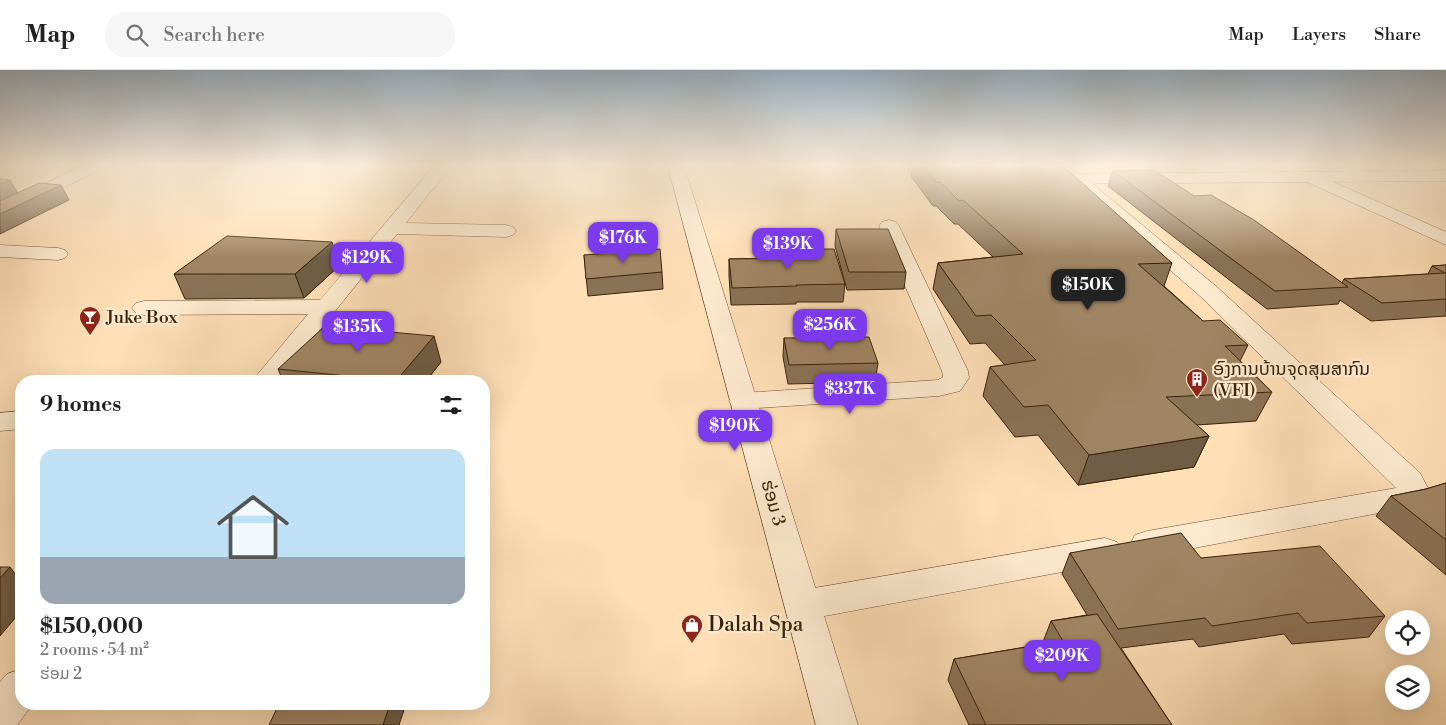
<!DOCTYPE html>
<meta charset="utf-8">
<style>
body{margin:0;font-family:"Libre Bodoni","Noto Sans Lao",serif;background:#f6f6f6;color:#222;height:100vh;display:flex;flex-direction:column;font-size:19px;white-space:nowrap}
*{box-sizing:border-box;margin:0}
p{font-size:16px;color:#767676}
.icon{flex:none;width:28px;height:28px;fill:none;stroke:currentColor;stroke-width:2;stroke-linecap:round;stroke-linejoin:round}
.map{position:relative;flex:1;overflow:hidden}
.drawer{position:absolute;left:15px;top:305px;width:475px;height:335px;display:flex;flex-direction:column;background:#fff;border-radius:20px;box-shadow:0 5px 20px #0002}
.drawer>*{flex:none}
.tools{position:absolute;left:1385px;top:540px;display:grid;gap:10px}
.tools a{display:grid;place-items:center;width:45px;height:45px;border-radius:50%;background:#fff;box-shadow:0 5px 20px #0002;font-size:25px}
.price{position:absolute;translate:-50% -42px;padding:0 11px;border-radius:10px;background:#7c3aed;color:#fff;font-size:16px;line-height:32px;filter:drop-shadow(0 1px 2px #0008)}
.price::after{content:'';position:absolute;left:50%;top:30px;width:15px;height:11px;margin-left:-8px;background:inherit;clip-path:polygon(0 0,100% 0,50% 100%)}
.price.on{background:#222;color:#fff}
ul{padding:0;list-style:none}
li{display:grid;align-content:center;gap:10px;height:265px;padding:0 25px}
li+li{border-top:1px solid #e0e0e0}
li span{display:grid;place-items:center;height:155px;border-radius:15px;color:#555}
li>.icon{margin-inline-start:auto}
span .icon{width:90px;height:90px;fill:#fffc;stroke-width:1}
li b{font-size:21px}
h2{display:flex;justify-content:space-between;align-items:center;height:60px;padding:0 25px;font-size:21px}
header{display:flex;align-items:center;gap:30px;box-sizing:border-box;height:70px;padding:0 25px;background:#fff;border-bottom:1px solid #e0e0e0}
header strong{font-size:24px}
nav{display:flex;gap:28px;margin-inline-start:auto;font-size:18px}
.search{width:350px;height:45px;background:#f6f6f6;display:flex;align-items:center;gap:12px;box-sizing:border-box;padding:0 18px;border-radius:20px;color:#767676;font-size:19px}
.map>svg:first-child{display:block}
.lines{fill:none;stroke-linecap:round;stroke-linejoin:round}
.minor-casing{stroke:#6b5236;stroke-width:1}
.tertiary-casing{stroke:#6b5236;stroke-width:1}
.minor{fill:#feead0;fill-rule:evenodd}
.tertiary{fill:#feead0;fill-rule:evenodd}
.wall{fill:#8a7256;stroke:#3a230c}
.shaded-wall{fill:#705d46;stroke:#3a230c}
.building{fill:#a08564;stroke:#3a230c}
.labels{text-anchor:middle;dominant-baseline:central;stroke-width:4.5;stroke-linejoin:round;paint-order:stroke}
.poi-label{font-size:18px;fill:#3a230c;stroke:#feead0;text-anchor:start}
.street-label{font-size:18px;fill:#3a230c;stroke:#feead0}
.near-poi-label{font-size:21px;fill:#3a230c;stroke:#feead0;text-anchor:start}
</style>
<header>
<strong>Map</strong>
<div class="search"><svg class="icon" aria-label="search" viewBox="0 0 24 24"><circle cx="10" cy="10" r="6"/><path d="M15 15l6 6"/></svg>Search here</div>
<nav><a>Map</a><a>Layers</a><a>Share</a></nav>
</header>
<div class="map">
<svg width="1446" height="655" viewBox="0 0 1446 655">
<rect width="100%" height="100%" fill="#fedfb6"/>
<filter id="stains"><feTurbulence type="fractalNoise" baseFrequency=".004" numOctaves="4"/><feColorMatrix values="0 0 0 0 .2 0 0 0 0 .09 0 0 0 0 .02 0 0 0 .5 -.17"/></filter>
<radialGradient id="worn" r=".72"><stop offset=".6" stop-color="#630" stop-opacity="0"/><stop offset="1" stop-color="#630" stop-opacity=".3"/></radialGradient>
<g class="lines">
<!-- minor casing -->
<g class="minor-casing">
<g id="minor">
<polygon points="81,96 101,96 99,100 0,149 0,136"/>
<polygon points="434,96 451,96 406,153 506,155 513,157 516,161 513,165 506,167 397,164 279,311 252,311 308,244 144,245 136,243 132,238 136,233 144,231 320,230"/>
<path d="M 1341,96 L 1358,96 L 1369,107 L 1366,111 C 1354,114 1347,105 1341,96 Z"/>
<polygon points="1313,103 1446,162 1446,175 1307,112 1304,108 1307,104"/>
<polygon points="1082,109 1088,110 1217,217 1420,403 1429,420 1421,435 1147,487 1135,483 1130,474 1135,465 1147,461 1396,418 1201,227 1076,118 1073,114 1076,110"/>
<polygon points="889,150 896,152 899,156 968,301 969,308 960,321 939,326 743,339 733,337 729,331 733,325 743,323 938,310 943,307 942,301 879,156 882,152"/>
<polygon points="0,175 58,178 65,180 68,184 65,188 58,190 0,187"/>
<polygon points="21,341 21,359 0,361 0,343"/>
<polygon points="1105,468 1117,472 1122,481 1117,490 1105,494 803,550 790,546 784,535 790,524 803,520"/>
<polygon points="21,599 21,634 33,634 17,655 0,655 0,612 7,604"/>
</g>
</g>
<!-- tertiary casing -->
<g class="tertiary-casing">
<g id="tertiary">
<polygon points="668,96 684,96 858,655 816,655"/>
<polygon points="1446,101 1446,111 1040,114 1034,113 1031,109 1034,105 1040,104"/>
</g>
</g>
<!-- minor -->
<use href="#minor" class="minor"/>
<!-- tertiary -->
<use href="#tertiary" class="tertiary"/>
</g>
<!-- wall -->
<g class="wall">
<polygon points="913,96 974,96 1172,193 1164,216 1203,251 1248,275 1240,291 1272,322 1256,351 1197,355 1209,366 1194,397 1078,415 1038,365 1015,367 983,326 990,297 1005,295 985,273 970,274 933,219 938,193 993,187 958,154 954,154 936,136 933,136 911,106"/>
<polygon points="1113,101 1194,126 1342,213 1344,209 1428,204 1432,196 1446,195 1446,246 1371,251 1340,230 1338,234 1267,239 1108,116"/>
<polygon points="836,159 906,202 904,219 847,220 835,176"/>
<polygon points="793,179 845,214 843,232 796,232 796,234 731,235 729,206 729,189 793,188"/>
<polygon points="584,185 662,202 663,219 588,226"/>
<polygon points="340,195 304,228 185,229 174,204"/>
<polygon points="784,268 878,293 875,312 788,314 783,287"/>
<polygon points="441,292 426,311 283,311 278,299"/>
<polygon points="1446,413 1446,505 1376,446 1391,426 1426,419"/>
<polygon points="1070,483 1201,488 1385,546 1369,567 1292,574 1284,564 1199,577 1193,569 1121,578 1172,655 969,655 948,610 954,589 1044,574 1043,572 1051,551 1087,545 1062,504"/>
</g>
<!-- shaded-wall -->
<g class="shaded-wall">
<polygon points="10,110 19,125 0,134 0,114"/>
<polygon points="61,115 69,130 0,164 0,144"/>
<polygon points="332,172 340,195 304,228 295,204"/>
<polygon points="434,266 441,292 426,311 396,311"/>
<polygon points="1209,366 1194,397 1078,415 1089,385"/>
<polygon points="10,497 21,512 21,541 0,566 0,508"/>
<polygon points="390,634 406,634 399,655 383,655"/>
</g>
<!-- building -->
<g class="building">
<polygon points="923,96 1063,96 1172,193 1138,194 1203,251 1220,250 1248,275 1225,276 1272,322 1166,327 1209,366 1089,385 1048,335 1024,337 990,297 1036,290 991,245 976,246 938,193 1023,184 963,130 959,131 940,112 937,113"/>
<polygon points="1154,100 1194,126 1211,125 1254,150 1348,217 1275,221 1113,101"/>
<polygon points="0,109 10,110 0,114"/>
<polygon points="39,113 61,115 0,144 0,131"/>
<polygon points="836,159 888,159 906,202 849,202"/>
<polygon points="227,166 332,172 295,204 174,204"/>
<polygon points="660,179 662,202 586,209 584,185"/>
<polygon points="793,179 834,179 845,214 796,215 797,216 732,218 729,189 795,188"/>
<polygon points="1446,195 1446,229 1382,233 1344,209 1445,203 1432,196"/>
<polygon points="325,256 434,266 396,311 278,299"/>
<polygon points="869,267 878,293 789,295 784,268"/>
<polygon points="1446,413 1446,470 1391,426 1426,419"/>
<polygon points="1181,463 1201,488 1320,476 1385,546 1307,553 1298,543 1212,556 1205,548 1118,559 1070,483"/>
<polygon points="0,497 10,497 0,508"/>
<polygon points="1097,544 1172,655 986,655 954,589 1063,571 1051,551"/>
<polygon points="279,634 390,634 383,655 269,655"/>
</g>
<!-- sky -->
<linearGradient id="sky" x2="0" y2="1"><stop stop-color="#96acbd"/><stop offset="0.51" stop-color="#fff1de"/><stop offset="1" stop-color="#fff1de" stop-opacity="0"/></linearGradient>
<rect width="1446" height="187" fill="url(#sky)"/>
<!-- icons -->
<defs>
<g id="bar-pin" transform="scale(1.125)"><path d="M0 17L-7.5 6A9.5 9.5 0 1 1 7.5 6Z" fill="#8f2418" stroke="#feead0"/><path d="M-6-5H6L.8 .8V4.5H3.5V6h-7V4.5H-.8V.8Z" fill="#fff"/></g>
<g id="building-pin" transform="scale(1.125)"><path d="M0 17L-7.5 6A9.5 9.5 0 1 1 7.5 6Z" fill="#8f2418" stroke="#feead0"/><path d="M-4-6H4V6H1V3H-1V6H-4ZM-2.5-4.3h1.7v1.8h-1.7ZM.8-4.3h1.7v1.8H.8ZM-2.5-1h1.7V.8h-1.7ZM.8-1h1.7V.8H.8Z" fill="#fff"/></g>
<g id="shop-pin" transform="scale(1.125)"><path d="M0 17L-7.5 6A9.5 9.5 0 1 1 7.5 6Z" fill="#8f2418" stroke="#feead0"/><path d="M-5-2.5h2.3a2.7 3.5 0 0 1 5.4 0H5L5.5 6h-11ZM-1.5-2.5h3a1.5 2.3 0 0 0-3 0Z" fill="#fff"/></g>
</defs>
<g fill-rule="evenodd">
<use href="#bar-pin" x="90" y="247"/>
<use href="#building-pin" x="1197" y="309"/>
<use href="#shop-pin" x="692" y="555"/>
</g>
<g class="labels">
<!-- poi labels -->
<g class="poi-label">
<text x="106" y="247">Juke Box</text>
<text x="1213" y="299">ອົງການບ້ານຈຸດສຸມສາກົນ<tspan x="1213" dy="21">(VFI)</tspan></text>
</g>
<!-- street labels -->
<g class="street-label">
<text transform="translate(773 433) rotate(74)">ຮ່ອມ 3</text>
</g>
<!-- near-poi labels -->
<g class="near-poi-label">
<text x="708" y="555">Dalah Spa</text>
</g>
</g>
<rect width="100%" height="100%" filter="url(#stains)"/>
<rect width="100%" height="100%" fill="url(#worn)"/>
</svg>
<div class="tools">
<a><svg class="icon" aria-label="locate" viewBox="0 0 24 24"><circle cx="12" cy="12" r="6"/><path d="M12 2v4M12 18v4M2 12h4M18 12h4"/></svg></a>
<a><svg class="icon" aria-label="layers" viewBox="0 0 24 24"><path d="M12 4l9 5-9 5-9-5zM3 14l9 5 9-5"/></svg></a>
</div>
<b class="price" style="left:623px;top:194px">$176K</b>
<b class="price" style="left:788px;top:200px">$139K</b>
<b class="price" style="left:367px;top:214px">$129K</b>
<b class="price on" style="left:1088px;top:241px">$150K</b>
<b class="price" style="left:830px;top:281px">$256K</b>
<b class="price" style="left:358px;top:283px">$135K</b>
<b class="price" style="left:850px;top:345px">$337K</b>
<b class="price" style="left:735px;top:382px">$190K</b>
<b class="price" style="left:1062px;top:612px">$209K</b>
<section class="drawer">
<h2>9 homes<svg class="icon" aria-label="filters" viewBox="0 0 24 24"><path d="M4 7h16M4 17h16"/><circle cx="9" cy="7" r="2"/><circle cx="15" cy="17" r="2"/></svg></h2>
<ul>
<li><span style="background:linear-gradient(#bfe0f5 70%,#9aa5b1 0)"><svg class="icon" aria-label="home" viewBox="0 0 24 24"><path d="M3 11l9-7 9 7M6 9v11h12V9"/></svg></span><div><b>$150,000</b><p>2 rooms · 54 m²</p><p>ຮ່ອມ 2</p></div></li>
</ul>
</section>
</div>
